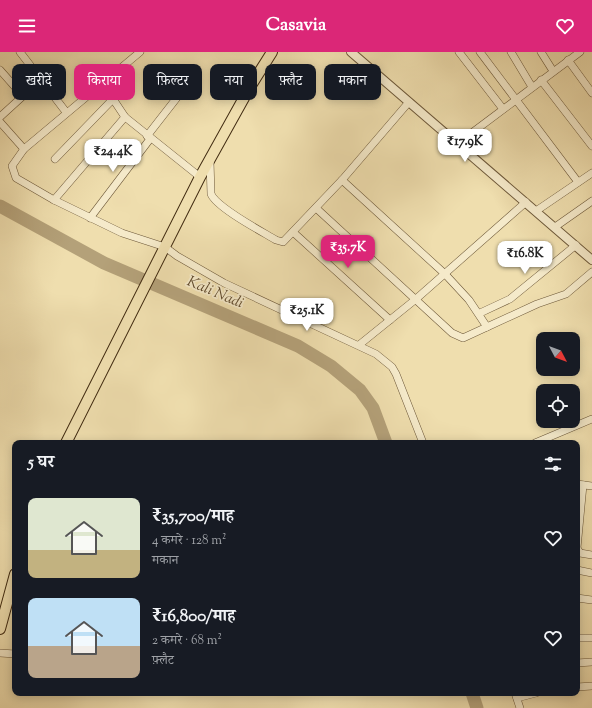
<!DOCTYPE html>
<html lang="hi">
<meta charset="utf-8">
<style>
body{margin:0;font-family:"Sorts Mill Goudy","Noto Serif Devanagari",serif;background:#20242c;color:#f1f3f6;height:100vh;display:flex;flex-direction:column;font-size:15px;white-space:nowrap}
*{box-sizing:border-box;margin:0}
p{font-size:13px;color:#9ea1a6}
.icon{flex:none;width:22px;height:22px;fill:none;stroke:currentColor;stroke-width:2;stroke-linecap:round;stroke-linejoin:round}
.map{position:relative;flex:1;overflow:hidden}
.panel{position:absolute;left:12px;top:388px;width:568px;height:256px;display:flex;flex-direction:column;background:#171b24;border-radius:8px;box-shadow:0 2px 10px #0003}
.panel>*{flex:none}
.hud{position:absolute;left:12px;top:12px;width:568px;height:36px;display:flex;gap:8px}
.needle{width:26px;rotate:131deg}
.fabs{position:absolute;left:536px;top:280px;display:grid;gap:8px}
.fabs a{display:grid;place-items:center;width:44px;height:44px;border-radius:8px;background:#171b24;box-shadow:0 2px 10px #0003;font-size:20px}
.price{position:absolute;translate:-50% -34px;padding:0 9px;border-radius:8px;background:#fff;color:#222;font-size:13px;line-height:26px;filter:drop-shadow(0 1px 2px #0008)}
.price::after{content:'';position:absolute;left:50%;top:24px;width:12px;height:9px;margin-left:-6px;background:inherit;clip-path:polygon(0 0,100% 0,50% 100%)}
.price.active{background:#db2777;color:#fff}
ul{padding:0;list-style:none}
li{display:flex;align-items:center;gap:12px;height:100px;padding:0 16px}
li span{display:grid;place-items:center;flex:none;width:112px;height:80px;border-radius:8px;color:#555}
li>.icon{margin-inline-start:auto}
span .icon{width:48px;height:48px;fill:#fffc;stroke-width:1}
li b{font-size:17px}
h2{display:flex;justify-content:space-between;align-items:center;height:48px;padding:0 16px;font-size:17px}
.tag{padding:0 14px;border-radius:8px;background:#171b24;box-shadow:0 2px 10px #0003;font-size:14px;line-height:36px}
.tag.active{background:#db2777;color:#fff}
header{display:flex;justify-content:space-between;align-items:center;height:52px;padding:0 16px;background:#db2777;color:#fff;font-size:18px;font-weight:700}
.map>svg:first-child{display:block}
.lines{fill:none;stroke-linecap:round;stroke-linejoin:round}
.river{stroke:#b4a179;stroke-width:13}
.minor-casing{stroke:#6d5839;stroke-width:8}
.tertiary-casing{stroke:#6d5839;stroke-width:10}
.primary-casing{stroke:#422c12;stroke-width:12}
.minor{stroke:#f5eaca;stroke-width:7}
.tertiary{stroke:#f5eaca;stroke-width:8}
.primary{stroke:#efdeae;stroke-width:10}
.labels{text-anchor:middle;dominant-baseline:central;stroke-width:3.5;stroke-linejoin:round;paint-order:stroke}
.water-label{font-size:15px;font-style:italic;fill:#5e492c;stroke:#f5eaca}
</style>
<header><svg class="icon" aria-label="menu" viewBox="0 0 24 24"><path d="M4 6h16M4 12h16M4 18h16"/></svg>Casavia<svg class="icon" aria-label="heart" viewBox="0 0 24 24"><path d="M12 20l-8-8c-3-5 5-10 8-4 3-6 11-1 8 4z"/></svg></header>
<div class="map">
<svg width="592" height="656" viewBox="0 0 592 656">
<rect width="100%" height="100%" fill="#efdeae"/>
<filter id="stains"><feTurbulence type="fractalNoise" baseFrequency=".005" numOctaves="4"/><feColorMatrix values="0 0 0 0 .2 0 0 0 0 .09 0 0 0 0 .02 0 0 0 .5 -.17"/></filter>
<radialGradient id="worn" r=".72"><stop offset=".6" stop-color="#630" stop-opacity="0"/><stop offset="1" stop-color="#630" stop-opacity=".3"/></radialGradient>
<g class="lines">
<!-- river -->
<g class="river">
<polyline points="0,154 104,211 298,294 331,314 360,338 373,356 386,391"/>
<polyline points="472,641 477,656"/>
</g>
<!-- minor casing -->
<g class="minor-casing">
<g id="minor">
<polyline points="20,0 66,60"/>
<polyline points="140,0 24,97 12,114 16,126 54,148 122,181 165,195 177,204 224,231 376,302 392,315 396,322 423,391"/>
<polyline points="459,0 503,57"/>
<polyline points="480,0 578,130"/>
<polyline points="511,0 532,35"/>
<polyline points="541,0 553,19"/>
<polyline points="568,8 592,41"/>
<polyline points="0,18 23,44"/>
<polyline points="541,28 592,94"/>
<polyline points="104,29 113,47 125,65 200,125"/>
<polyline points="0,65 23,44 39,38 46,34"/>
<polyline points="0,70 24,97"/>
<polyline points="147,84 186,34"/>
<polyline points="457,92 580,0"/>
<polyline points="55,107 113,47"/>
<path d="M 210,109 L 211,142 C 217,156 261,179 276,188 L 283,190 L 342,128 L 409,50"/>
<polyline points="342,128 445,222 469,248 487,275"/>
<polyline points="54,148 125,65"/>
<polyline points="316,156 452,281 463,286 537,252 566,242 592,220"/>
<polyline points="536,159 592,121"/>
<polyline points="90,166 150,87"/>
<polyline points="555,175 592,149"/>
<polyline points="293,180 390,268"/>
<polyline points="480,261 510,247 576,193"/>
<polyline points="359,293 416,247 526,150"/>
<polyline points="535,391 592,367"/>
<polyline points="577,432 592,434"/>
<polyline points="583,433 577,496 580,501 592,503"/>
<polyline points="577,518 592,521"/>
<polyline points="577,546 592,548"/>
<polyline points="577,586 592,586"/>
<polyline points="0,601 15,602"/>
<polyline points="577,611 592,610"/>
<polyline points="577,635 592,634"/>
<polyline points="515,641 520,656"/>
<polyline points="517,646 536,641"/>
</g>
</g>
<!-- tertiary casing -->
<g class="tertiary-casing">
<polyline id="tertiary" points="351,0 592,208"/>
</g>
<!-- primary casing -->
<g class="primary-casing">
<g id="primary">
<polyline points="66,391 200,125 250,35 272,0"/>
<polyline points="0,577 15,522"/>
</g>
</g>
<!-- minor -->
<use href="#minor" class="minor"/>
<!-- tertiary -->
<use href="#tertiary" class="tertiary"/>
<!-- primary -->
<use href="#primary" class="primary"/>
</g>
<g class="labels">
<!-- water labels -->
<g class="water-label">
<text transform="translate(215 241) rotate(23)">Kali Nadi</text>
</g>
</g>
<rect width="100%" height="100%" filter="url(#stains)"/>
<rect width="100%" height="100%" fill="url(#worn)"/>
</svg>
<div class="fabs">
<a><svg class="needle" viewBox="-14 -14 28 28"><path d="M0-13l5 13h-10z" fill="#e53935"/><path d="M0 13l5-13h-10z" fill="#9ea1a6"/></svg></a>
<a><svg class="icon" aria-label="locate" viewBox="0 0 24 24"><circle cx="12" cy="12" r="6"/><path d="M12 2v4M12 18v4M2 12h4M18 12h4"/></svg></a>
</div>
<b class="price" style="left:465px;top:111px">₹17.9K</b>
<b class="price" style="left:113px;top:121px">₹24.4K</b>
<b class="price active" style="left:348px;top:217px">₹35.7K</b>
<b class="price" style="left:525px;top:223px">₹16.8K</b>
<b class="price" style="left:307px;top:280px">₹25.1K</b>
<div class="hud">
<a class="tag">खरीदें</a>
<a class="tag active">किराया</a>
<a class="tag">फ़िल्टर</a>
<a class="tag">नया</a>
<a class="tag">फ़्लैट</a>
<a class="tag">मकान</a>
</div>
<section class="panel">
<h2>5 घर<svg class="icon" aria-label="filters" viewBox="0 0 24 24"><path d="M4 7h16M4 17h16"/><circle cx="9" cy="7" r="2"/><circle cx="15" cy="17" r="2"/></svg></h2>
<ul>
<li><span style="background:linear-gradient(#dfe7d0 65%,#c2b280 0)"><svg class="icon" aria-label="home" viewBox="0 0 24 24"><path d="M3 11l9-7 9 7M6 9v11h12V9"/></svg></span><div><b>₹35,700/माह</b><p>4 कमरे · 128 m²</p><p>मकान</p></div><svg class="icon" aria-label="heart" viewBox="0 0 24 24"><path d="M12 20l-8-8c-3-5 5-10 8-4 3-6 11-1 8 4z"/></svg></li>
<li><span style="background:linear-gradient(#bfe0f5 60%,#b9a48a 0)"><svg class="icon" aria-label="home" viewBox="0 0 24 24"><path d="M3 11l9-7 9 7M6 9v11h12V9"/></svg></span><div><b>₹16,800/माह</b><p>2 कमरे · 68 m²</p><p>फ़्लैट</p></div><svg class="icon" aria-label="heart" viewBox="0 0 24 24"><path d="M12 20l-8-8c-3-5 5-10 8-4 3-6 11-1 8 4z"/></svg></li>
</ul>
</section>
</div>
